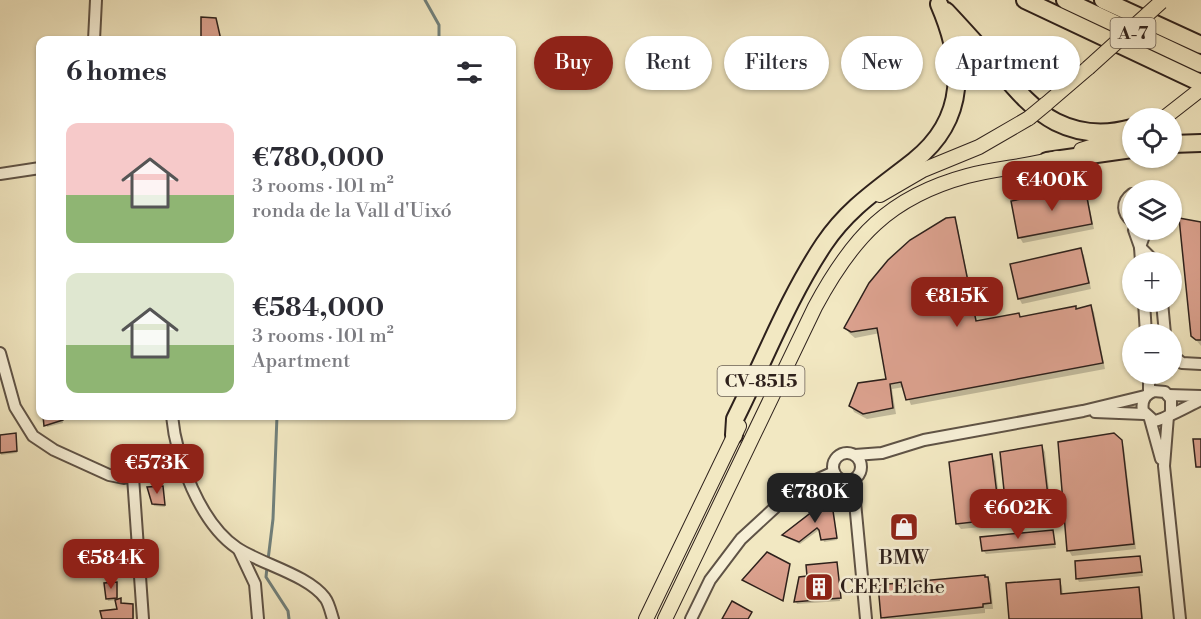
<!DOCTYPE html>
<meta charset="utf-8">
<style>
body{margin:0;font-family:"Libre Bodoni",serif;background:#f7f7f7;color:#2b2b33;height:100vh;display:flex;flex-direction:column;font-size:22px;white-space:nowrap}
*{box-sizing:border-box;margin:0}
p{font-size:20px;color:#7c7c81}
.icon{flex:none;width:33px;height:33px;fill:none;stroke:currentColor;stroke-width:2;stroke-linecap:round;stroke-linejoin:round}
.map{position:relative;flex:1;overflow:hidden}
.side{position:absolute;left:36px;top:36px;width:480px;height:384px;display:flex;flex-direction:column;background:#fff;border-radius:12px;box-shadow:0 2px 4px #0004}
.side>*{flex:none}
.top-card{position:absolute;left:534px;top:36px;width:570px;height:54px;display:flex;gap:12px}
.fabs{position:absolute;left:1122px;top:108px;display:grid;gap:12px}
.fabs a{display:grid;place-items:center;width:60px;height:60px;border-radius:50%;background:#fff;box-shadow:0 2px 4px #0004;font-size:30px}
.price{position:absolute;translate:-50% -51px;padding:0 14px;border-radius:12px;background:#8f2418;color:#fff;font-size:20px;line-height:39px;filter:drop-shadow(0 2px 3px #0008)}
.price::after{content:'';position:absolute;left:50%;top:36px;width:18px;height:14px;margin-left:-9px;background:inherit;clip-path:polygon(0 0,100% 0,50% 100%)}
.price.current{background:#222;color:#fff}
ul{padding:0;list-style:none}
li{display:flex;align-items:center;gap:18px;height:150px;padding:0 30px}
li span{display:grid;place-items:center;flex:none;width:168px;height:120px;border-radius:12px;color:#555}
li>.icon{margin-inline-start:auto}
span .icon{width:72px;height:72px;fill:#fffc;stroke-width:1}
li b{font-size:26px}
h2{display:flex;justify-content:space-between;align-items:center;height:72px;padding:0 30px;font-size:26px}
.tag{padding:0 21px;border-radius:27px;background:#fff;box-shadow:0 2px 4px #0004;font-size:21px;line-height:54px}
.tag.current{background:#8f2418;color:#fff}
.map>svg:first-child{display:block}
.shadow{fill:#0003}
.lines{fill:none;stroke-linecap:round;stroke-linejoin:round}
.stream{stroke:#71807b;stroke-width:3}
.building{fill:#dba18e;stroke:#2e211c;stroke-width:1.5}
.minor-casing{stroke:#5f5346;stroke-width:14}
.major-casing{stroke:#2e211c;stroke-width:16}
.highway-casing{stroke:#2e211c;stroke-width:20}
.minor{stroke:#f7f0d7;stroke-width:10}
.major{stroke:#f2e8c2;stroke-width:14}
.highway{stroke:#f2e8c2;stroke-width:16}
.major-bridge-casing{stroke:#2e211c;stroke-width:16;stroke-linecap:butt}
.major-bridge{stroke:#f2e8c2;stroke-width:14}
.labels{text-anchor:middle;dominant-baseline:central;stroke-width:5;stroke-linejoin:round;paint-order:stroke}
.shield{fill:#f7f0d7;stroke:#6a5f54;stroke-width:1.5}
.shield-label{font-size:18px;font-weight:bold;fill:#2e211c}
.poi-label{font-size:20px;fill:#2e211c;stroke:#f7f0d7}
</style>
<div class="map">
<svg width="1201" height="619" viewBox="0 0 1201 619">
<rect width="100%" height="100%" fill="#f2e8c2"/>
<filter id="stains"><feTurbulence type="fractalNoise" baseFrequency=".00333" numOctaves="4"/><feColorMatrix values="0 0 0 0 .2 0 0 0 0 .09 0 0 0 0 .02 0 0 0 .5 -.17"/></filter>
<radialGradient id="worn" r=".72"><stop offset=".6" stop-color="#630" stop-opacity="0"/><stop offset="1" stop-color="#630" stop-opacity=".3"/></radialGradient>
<!-- shadow -->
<g class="shadow">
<polygon points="1084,188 1087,194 1094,229 1023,243 1020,238 1013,202"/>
<polygon points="954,219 957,224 977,322 1021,318 1076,311 1091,306 1094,312 1105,369 911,405 904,387 892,389 896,414 867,419 854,412 851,406 888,380 880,333 855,338 849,333 846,328"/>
<polygon points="1201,224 1201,346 1192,335"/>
<polygon points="1080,250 1084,255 1091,289 1022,304 1019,298"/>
<polygon points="45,416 62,416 63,423 47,427"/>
<polygon points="15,435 17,453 1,455 0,437"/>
<polygon points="1121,441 1124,448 1136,549 1072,556 1069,551"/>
<polygon points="1042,446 1045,452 1052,519 1011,525 1008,519 1002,453"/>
<polygon points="991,456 995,461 1002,525 961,529 957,524"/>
<polygon points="163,490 165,507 154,506 153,504"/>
<polygon points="832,508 837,540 824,542 821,531 819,530 800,544 785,537 784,535"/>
<polygon points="1052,532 1056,548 986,554 983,550"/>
<polygon points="1139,557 1143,576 1079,582 1077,578"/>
<polygon points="836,564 840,601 797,604 796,602 800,578 808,578"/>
<polygon points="988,578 991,584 993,609 985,609 985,613 924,619 884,619 883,617"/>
<polygon points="1059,580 1062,586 1063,595 1138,589 1141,595 1143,619 1010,619"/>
<polygon points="117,584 118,601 120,600 123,605 132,605 134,609 134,619 103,619 118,610 117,600 108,601 107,598"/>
</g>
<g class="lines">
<!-- stream -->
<g class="stream">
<polyline points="425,0 439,25 439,40"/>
<polyline points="268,560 273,519 277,416"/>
<polyline points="267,567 266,577 288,611 289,619"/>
</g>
</g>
<!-- building -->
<g class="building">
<polygon points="201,17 216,18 221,40 201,40"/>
<polygon points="1085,187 1092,224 1018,238 1011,201"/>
<polygon points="955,217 976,321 1019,313 1020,317 1076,306 1076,309 1091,305 1103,363 906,400 901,382 890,384 893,408 863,414 849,406 858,383 886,379 877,328 851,332 844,328 869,283 888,260 910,240 946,218"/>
<polygon points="1179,218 1201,222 1201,340 1196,340 1191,336"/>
<polygon points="1081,248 1089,283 1018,299 1010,264"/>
<polygon points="43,416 62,416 63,420 44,426"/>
<polygon points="16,433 17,451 0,453 0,435"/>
<polygon points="1114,433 1122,440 1134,544 1067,551 1058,442"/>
<polygon points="1193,439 1201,439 1201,467 1196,467"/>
<polygon points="1042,445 1050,513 1007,519 1000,452"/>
<polygon points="992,454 1000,519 956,524 949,462"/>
<polygon points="163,486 165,505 152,504 147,487"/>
<polygon points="826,501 832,504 837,538 821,540 819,530 817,528 799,542 782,535"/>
<polygon points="1053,530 1055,544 982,551 980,537"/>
<polygon points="767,552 790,564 783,601 742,580"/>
<polygon points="1140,556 1142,572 1076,579 1075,561"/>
<polygon points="837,562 841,598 794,602 799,577 807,576 806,565"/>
<polygon points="985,575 985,577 988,577 991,603 983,604 983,607 881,618 878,585"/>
<polygon points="1060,579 1061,594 1139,587 1142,619 1009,619 1006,583"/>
<polygon points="117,582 117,598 106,599 104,583"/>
<polygon points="121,598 121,603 133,604 133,619 102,619 100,611 117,609 115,600"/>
<polygon points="732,601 752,612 748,619 722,619"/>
</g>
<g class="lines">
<!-- minor casing -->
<g class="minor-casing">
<g id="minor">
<polyline points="94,40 96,0"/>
<polyline points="0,174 40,168"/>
<path d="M 1132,194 C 1121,202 1122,213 1132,221"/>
<polyline points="1134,230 1140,247 1146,230"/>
<polyline points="1140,247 1155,262"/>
<polyline points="1140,247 1141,262"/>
<polyline points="1144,302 1146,334"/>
<polyline points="1162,302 1165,334"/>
<polyline points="0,353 15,407 33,436 54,450 109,475 124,478 183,466"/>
<polyline points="1172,355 1182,363 1201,364"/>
<polyline points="1149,374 1149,393"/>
<polyline points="1168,395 1201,396"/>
<polyline points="1095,412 1144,414"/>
<path d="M 1171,413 L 1171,399 L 1165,392 L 1154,391 C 1145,394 1141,401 1143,411 L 1154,421 C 1162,421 1190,405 1201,400"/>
<path d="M 172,416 C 176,458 200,523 237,548 C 261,564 308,575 325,598 C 329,603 331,613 333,619"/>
<polyline points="1168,416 1164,466 1180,619"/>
<polyline points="1150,419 1161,459"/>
<circle cx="847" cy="467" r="14"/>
<polyline points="855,455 882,453 924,440 1083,411 1145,396"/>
<polyline points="133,477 143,619"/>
<polyline points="855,479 855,502 866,619"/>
<polyline points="239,550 255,584 258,619"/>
<polyline points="691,619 710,580 741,539 794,490 834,472"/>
</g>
</g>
<!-- major casing -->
<g class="major-casing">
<g id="major">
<polyline points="1046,104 1088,68"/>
<polyline points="1164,118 1201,89"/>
<polyline points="1081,150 1132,134"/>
<polyline points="880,195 923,170 979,147 1029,118"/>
<polyline points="646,619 739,426"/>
<path d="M 665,619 L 815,307 C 852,238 889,197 967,176 C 996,168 1027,167 1057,158"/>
</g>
</g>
<!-- highway casing -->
<g class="highway-casing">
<g id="highway">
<polyline points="1025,0 1201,83"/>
<polyline points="1065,0 1201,64"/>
<polyline points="1103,0 1201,45"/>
<path d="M 946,11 C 963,29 979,47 996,66 C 1013,86 1032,110 1056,122 C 1080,134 1107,135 1132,128"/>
<polyline points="1172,144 1201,143"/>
<polyline points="1047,161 1132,149"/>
<path d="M 734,435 L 735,419 C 764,361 788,298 824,244 C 849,207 880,188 914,161 C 968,118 964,62 939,4"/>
</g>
</g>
<!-- minor -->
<use href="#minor" class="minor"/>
<!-- major -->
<use href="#major" class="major"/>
<!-- highway -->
<use href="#highway" class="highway"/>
<!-- major-bridge casing -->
<g class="major-bridge-casing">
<g id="major-bridge">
<polyline points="1088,68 1161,2"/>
<polyline points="1029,118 1046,104"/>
</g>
</g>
<!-- major-bridge -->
<use href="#major-bridge" class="major-bridge"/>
</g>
<!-- icons -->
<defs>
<g id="shop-square" transform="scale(1.5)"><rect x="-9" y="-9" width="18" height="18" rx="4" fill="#8f2418" stroke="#f7f0d7"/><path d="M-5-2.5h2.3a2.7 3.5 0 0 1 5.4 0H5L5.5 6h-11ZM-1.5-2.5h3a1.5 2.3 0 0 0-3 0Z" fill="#fff"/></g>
<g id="building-square" transform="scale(1.5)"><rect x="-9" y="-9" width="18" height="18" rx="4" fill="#8f2418" stroke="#f7f0d7"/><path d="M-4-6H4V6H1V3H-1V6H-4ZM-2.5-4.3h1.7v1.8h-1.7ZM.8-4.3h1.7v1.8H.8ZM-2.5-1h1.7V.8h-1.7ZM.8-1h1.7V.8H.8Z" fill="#fff"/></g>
</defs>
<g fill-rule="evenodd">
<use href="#shop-square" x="904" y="527"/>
<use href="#building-square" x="819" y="587"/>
</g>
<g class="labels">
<!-- shield labels -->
<g class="shield">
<rect x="1110.5" y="18" width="45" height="30" rx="4.5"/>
<rect x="717.5" y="366" width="87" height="30" rx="4.5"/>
</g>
<g class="shield-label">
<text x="1133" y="33">A-7</text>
<text x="761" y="381">CV-8515</text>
</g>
<!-- poi labels -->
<g class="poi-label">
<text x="904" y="558">BMW</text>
<text x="840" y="587" text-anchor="start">CEEI Elche</text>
</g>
</g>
<rect width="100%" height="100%" filter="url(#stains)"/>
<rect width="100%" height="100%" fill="url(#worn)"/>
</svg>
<div class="fabs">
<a><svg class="icon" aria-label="locate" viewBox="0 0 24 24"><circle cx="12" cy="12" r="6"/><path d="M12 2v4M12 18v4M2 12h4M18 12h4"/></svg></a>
<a><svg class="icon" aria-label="layers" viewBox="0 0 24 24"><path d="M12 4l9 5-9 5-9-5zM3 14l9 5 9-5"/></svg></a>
<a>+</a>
<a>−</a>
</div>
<b class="price" style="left:1052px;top:212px">€400K</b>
<b class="price" style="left:957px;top:328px">€815K</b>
<b class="price" style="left:157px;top:495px">€573K</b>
<b class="price current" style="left:815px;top:524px">€780K</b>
<b class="price" style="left:1018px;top:540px">€602K</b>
<b class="price" style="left:111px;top:590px">€584K</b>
<div class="top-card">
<a class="tag current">Buy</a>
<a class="tag">Rent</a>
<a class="tag">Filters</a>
<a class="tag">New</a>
<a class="tag">Apartment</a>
</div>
<section class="side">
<h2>6 homes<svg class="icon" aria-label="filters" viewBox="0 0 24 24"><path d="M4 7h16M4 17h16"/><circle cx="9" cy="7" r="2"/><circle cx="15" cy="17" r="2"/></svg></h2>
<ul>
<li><span style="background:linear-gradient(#f6c9c9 60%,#8fb573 0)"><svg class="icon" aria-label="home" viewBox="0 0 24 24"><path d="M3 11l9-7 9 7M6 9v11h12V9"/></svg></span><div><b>€780,000</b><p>3 rooms · 101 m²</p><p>ronda de la Vall d'Uixó</p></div></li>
<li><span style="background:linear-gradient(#dfe7d0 60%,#8fb573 0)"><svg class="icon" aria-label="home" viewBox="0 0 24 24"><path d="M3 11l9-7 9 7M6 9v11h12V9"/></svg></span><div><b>€584,000</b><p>3 rooms · 101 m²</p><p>Apartment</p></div></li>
</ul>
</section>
</div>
